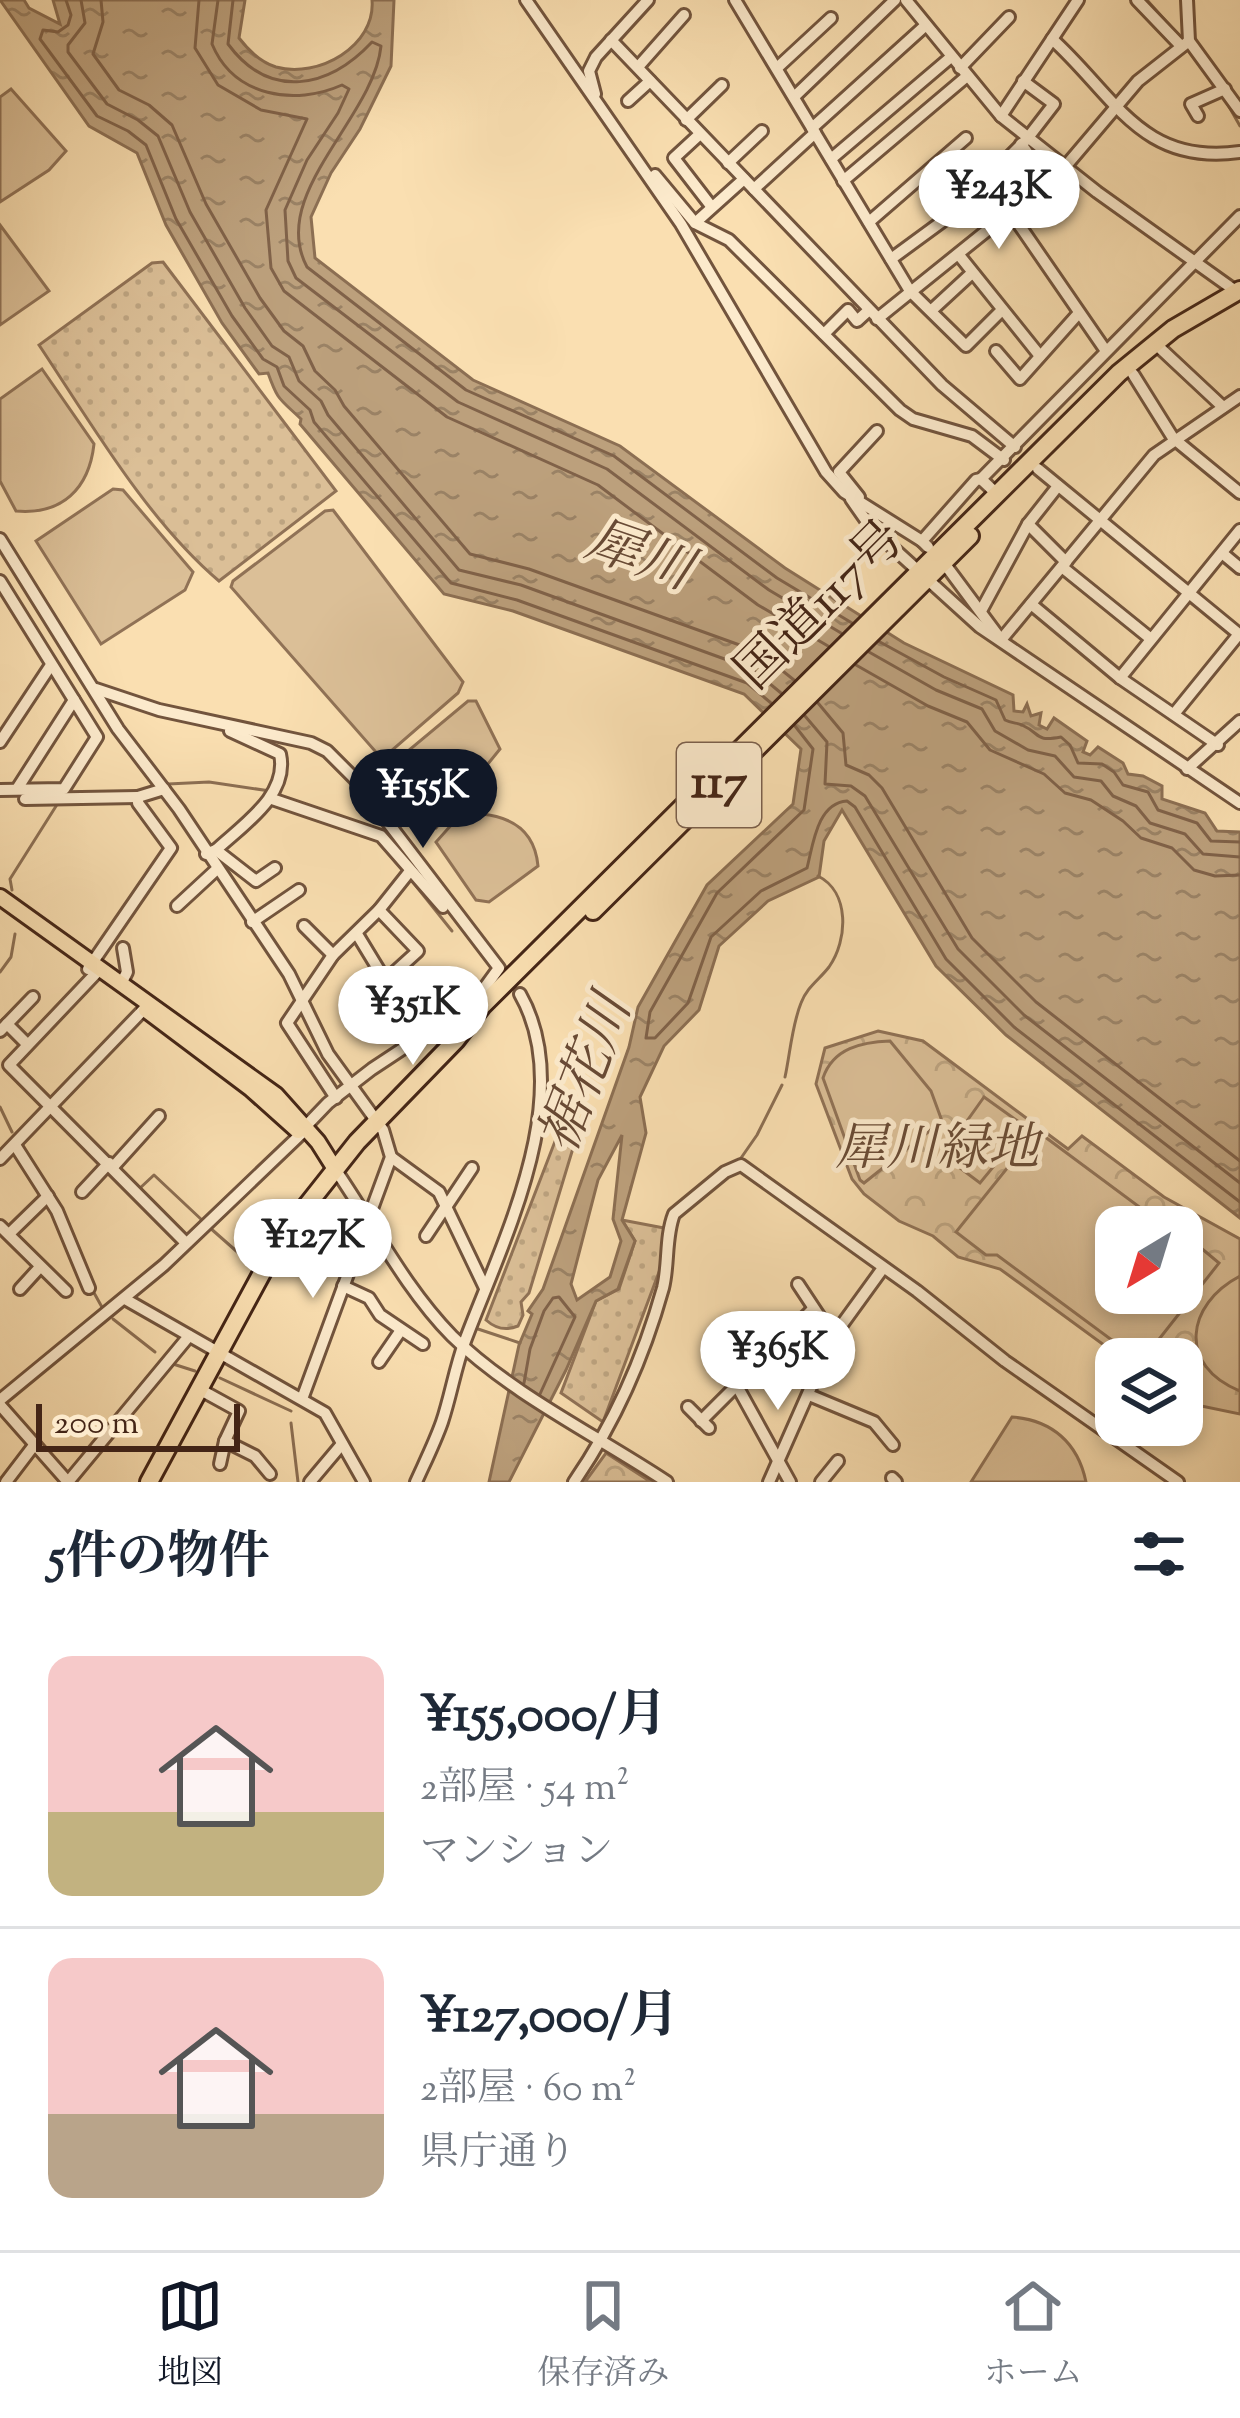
<!DOCTYPE html>
<html lang="ja">
<meta charset="utf-8">
<style>
body{margin:0;font-family:"Sorts Mill Goudy","Noto Serif JP",serif;background:#f2f2f3;color:#1f2937;height:100vh;display:flex;flex-direction:column;font-size:45px;white-space:nowrap}
*{box-sizing:border-box;margin:0}
p{font-size:39px;color:#747a83}
.icon{flex:none;width:66px;height:66px;fill:none;stroke:currentColor;stroke-width:2;stroke-linecap:round;stroke-linejoin:round}
.map{position:relative;height:1482px;overflow:hidden}
.details{display:flex;flex-direction:column;background:#fff;flex:1}
.details>*{flex:none}
.needle{width:78px;rotate:218deg}
.tools{position:absolute;left:1095px;top:1206px;display:grid;gap:24px}
.tools a{display:grid;place-items:center;width:108px;height:108px;border-radius:24px;background:#fff;box-shadow:0 6px 18px #0003;font-size:60px}
.scale{position:absolute;left:36px;bottom:30px;width:204px;box-sizing:border-box;padding-left:12px;border:6px solid #442516;border-top:0;font-size:33px;line-height:42px;white-space:nowrap;color:#442516;-webkit-text-stroke:9px #fceacc;paint-order:stroke}
.price{position:absolute;translate:-50% -102px;padding:0 27px;border-radius:42px;background:#fff;color:#222;font-size:39px;line-height:78px;filter:drop-shadow(0 3px 6px #0008)}
.price::after{content:'';position:absolute;left:50%;top:72px;width:36px;height:27px;margin-left:-18px;background:inherit;clip-path:polygon(0 0,100% 0,50% 100%)}
.price.selected{background:#111827;color:#fff}
ul{padding:0;list-style:none}
li{display:flex;align-items:center;gap:36px;height:300px;padding:0 48px}
li+li{border-top:3px solid #e0e1e3}
li span{display:grid;place-items:center;flex:none;width:336px;height:240px;border-radius:24px;color:#555}
li>.icon{margin-inline-start:auto}
span .icon{width:144px;height:144px;fill:#fffc;stroke-width:1}
li b{font-size:51px}
h2{display:flex;justify-content:space-between;align-items:center;height:144px;padding:0 48px;font-size:51px}
.tab-bar{display:flex;justify-content:space-around;align-items:center;height:168px;border-top:3px solid #e0e1e3;background:#fff;font-size:33px;color:#747a83}
.tab-bar a{display:grid;justify-items:center;gap:6px}
.tab-bar .selected{color:#111827}
.map>svg:first-child{display:block}
.grass{fill:url(#grass-dots);stroke:#907256;stroke-width:3}
.park{fill:url(#park-crowns);stroke:#907256;stroke-width:3;fill-rule:evenodd}
.garden{fill:#dbbf97;stroke:#907256;stroke-width:3}
.water{fill:url(#water-ripples);stroke:#8c6f53;stroke-width:3;fill-rule:evenodd}
.lines{fill:none;stroke-linecap:round;stroke-linejoin:round}
.shore{stroke:#806249;stroke-width:3}
.stream{stroke:#8c6f53;stroke-width:3}
.minor-casing{stroke:#72543d;stroke-width:16}
.major-casing{stroke:#442516;stroke-width:20}
.highway-casing{stroke:#442516;stroke-width:22}
.minor{stroke:#fceacc;stroke-width:10}
.major{stroke:#fadfb1;stroke-width:14}
.highway{stroke:#fadfb1;stroke-width:16}
.labels{text-anchor:middle;dominant-baseline:central;stroke-width:10;stroke-linejoin:round;paint-order:stroke}
.shield{fill:#fceacc;stroke:#7b604d;stroke-width:3}
.shield-label{font-size:48px;font-weight:bold;fill:#442516}
.street-label{font-size:51px;fill:#442516;stroke:#fceacc}
.park-label{font-size:51px;font-style:italic;fill:#6a4c36;stroke:#fceacc}
.water-label{font-size:54px;font-style:italic;fill:#684a35;stroke:#fceacc}
</style>
<div class="map">
<svg width="1240" height="1482" viewBox="0 0 1240 1482">
<defs>
<pattern id="grass-dots" width="8" height="8" patternUnits="userSpaceOnUse" patternTransform="scale(3)"><rect width="8" height="8" fill="#dbbf97"/><path d="M2 2h.1M6 6h.1" fill="none" stroke="#bda481" stroke-width="1.8" stroke-linecap="round"/></pattern>
<pattern id="park-crowns" width="20" height="18" patternUnits="userSpaceOnUse" patternTransform="scale(3)"><rect width="20" height="18" fill="#dbbf97"/><path d="M2 6a3 3 0 1 1 6 0M12 15a3 3 0 1 1 6 0" fill="none" stroke="#bda481"/></pattern>
<pattern id="water-ripples" width="26" height="14" patternUnits="userSpaceOnUse" patternTransform="scale(3)"><rect width="26" height="14" fill="#bca07c"/><path d="M2 4q2-2 4 0t4 0M15 11q2-2 4 0t4 0" fill="none" stroke="#9a8265"/></pattern>
</defs>
<rect width="100%" height="100%" fill="#fadfb1"/>
<filter id="stains"><feTurbulence type="fractalNoise" baseFrequency=".00167" numOctaves="4"/><feColorMatrix values="0 0 0 0 .2 0 0 0 0 .09 0 0 0 0 .02 0 0 0 .5 -.17"/></filter>
<radialGradient id="worn" r=".72"><stop offset=".6" stop-color="#630" stop-opacity="0"/><stop offset="1" stop-color="#630" stop-opacity=".3"/></radialGradient>
<!-- grass -->
<g class="grass">
<path d="M 163,262 L 336,491 L 219,581 C 147,520 91,423 39,345 L 152,263 Z"/>
<path d="M 559,1131 L 574,1145 L 529,1293 L 521,1302 L 523,1315 L 518,1326 C 506,1331 496,1329 486,1320 Z"/>
<polygon points="622,1220 664,1228 662,1264 603,1422 561,1393 596,1301 619,1289 635,1241"/>
</g>
<!-- park -->
<g class="park">
<path d="M 878,1031 L 923,1041 L 1068,1149 L 1082,1136 L 1164,1197 L 1240,1239 L 1240,1414 L 1182,1402 L 1182,1359 L 1123,1359 L 1000,1269 L 958,1257 L 933,1236 L 899,1221 L 864,1194 L 852,1179 L 816,1084 L 825,1048 ZM 1116,1227 L 1182,1227 L 1182,1293 L 1116,1293 Z"/>
<polygon points="606,1453 651,1482 585,1482"/>
</g>
<!-- garden -->
<g class="garden">
<polygon points="11,89 66,151 49,170 0,202 0,97"/>
<polygon points="0,225 49,291 0,325"/>
<path d="M 42,369 L 94,444 C 89,489 62,515 16,511 L 0,481 L 0,399 Z"/>
<polygon points="113,489 123,490 193,572 185,590 101,644 36,541"/>
<polygon points="333,510 463,682 458,693 382,759 231,587 233,581 325,511"/>
<polygon points="468,701 476,701 500,749 436,828 431,828 390,776 390,766"/>
<path d="M 481,814 C 514,817 535,832 538,866 L 489,902 L 476,900 L 436,842 L 453,823 Z"/>
<path d="M 890,1041 L 931,1091 L 942,1121 L 864,1183 L 860,1180 L 823,1078 C 833,1048 862,1042 890,1041 Z"/>
<polygon points="984,1097 1026,1127 980,1183 948,1159 945,1152"/>
<polygon points="1037,1131 1142,1209 1176,1227 1116,1227 1116,1293 1182,1293 1182,1232 1219,1263 1145,1357 1136,1358 997,1255 986,1255 956,1232"/>
<path d="M 1240,1276 L 1240,1391 C 1177,1366 1186,1304 1240,1276 Z"/>
<path d="M 1012,1417 C 1052,1420 1078,1443 1086,1482 L 971,1482 Z"/>
</g>
<!-- water -->
<path class="water" d="M 0,0 L 24,0 L 29,8 L 60,24 L 53,0 L 245,0 L 239,38 C 249,51 260,62 276,67 C 318,79 376,46 372,0 L 394,0 L 391,66 L 360,129 L 331,173 L 311,217 L 315,258 L 473,380 L 620,446 L 785,568 L 904,643 L 1013,695 L 1014,711 L 1023,712 L 1027,704 L 1031,716 L 1041,713 L 1039,725 L 1047,729 L 1054,718 L 1087,741 L 1083,752 L 1090,755 L 1098,747 L 1123,763 L 1128,774 L 1143,776 L 1162,786 L 1162,799 L 1205,813 L 1217,831 L 1240,832 L 1240,1218 L 1006,1035 L 936,966 L 842,810 L 824,841 L 819,877 L 768,901 L 719,946 L 699,1010 L 664,1046 L 640,1097 L 646,1133 L 622,1220 L 635,1241 L 618,1289 L 596,1301 L 566,1370 L 509,1482 L 489,1482 L 519,1345 L 532,1314 L 528,1311 L 543,1289 L 629,1047 L 638,1007 L 707,885 L 793,804 L 801,749 L 744,694 L 513,611 L 444,594 L 300,424 L 301,419 C 279,398 278,401 268,373 L 259,374 L 222,323 L 166,225 L 137,153 L 89,126 ZM 622,1135 L 613,1219 L 621,1241 L 610,1277 L 577,1300 L 571,1284 L 598,1180 Z"/>
<g class="lines">
<!-- shore -->
<g class="shore">
<polyline points="66,0 71,15 68,25 58,32 43,30 40,39 97,116 128,131 146,145 176,219 232,316 263,359 277,367 284,386 310,410 314,422 451,583 517,600 747,683 771,703"/>
<polyline points="81,0 85,23 68,45 68,52 107,104 138,120 158,136 190,212 245,308 272,346 289,357 299,381 321,401 328,415 459,570 521,585 752,669 781,693"/>
<polyline points="101,0 103,22 93,54 119,90 149,105 172,125 206,204 260,298 284,331 303,346 315,371 335,390 344,406 470,554 529,569 759,652 794,680"/>
<polyline points="199,0 195,48 218,85 261,110 307,119 266,210 271,268 284,291 447,417 598,485 758,605 828,646"/>
<path d="M 218,0 L 212,44 C 234,97 295,106 342,85 L 349,89 L 338,113 L 307,160 L 285,210 L 288,261 L 296,278 L 458,402 L 607,469 L 769,590 L 841,633"/>
<path d="M 233,0 L 228,44 C 270,101 329,88 372,42 L 381,46 C 374,118 268,194 307,267 L 466,390 L 614,456 L 777,578 L 852,623"/>
<path d="M 880,642 L 944,677 L 996,700 L 1005,720 C 1011,723 1017,723 1022,725 C 1042,734 1034,742 1061,737 L 1070,745 L 1078,763 L 1102,764 L 1114,772 L 1123,785 L 1148,792 L 1158,810 L 1197,823 L 1211,841 L 1240,842"/>
<polyline points="869,652 936,690 982,709 995,731 1028,750 1055,756 1074,777 1101,781 1113,796 1136,806 1150,823 1185,834 1203,854 1240,857"/>
<polyline points="856,665 928,706 967,722 990,750 1044,774 1065,793 1091,800 1123,821 1141,838 1172,848 1194,870 1215,876 1240,875"/>
<polyline points="818,703 843,733 846,765 869,775 882,788 972,938 1036,1002 1240,1161"/>
<polyline points="805,716 827,742 825,784 851,786 865,796 958,949 1024,1015 1240,1183"/>
<path d="M 795,726 L 813,749 L 804,810 L 717,893 L 650,1012 L 646,1038 L 655,1038 L 688,1003 L 711,937 L 761,891 L 807,868 C 813,845 817,803 847,801 L 855,807 L 946,959 L 1014,1027 L 1240,1202"/>
<polyline points="524,1383 530,1349 544,1311 553,1298 559,1297 575,1317 540,1394"/>
</g>
<!-- stream -->
<g class="stream">
<polyline points="1147,0 1179,36"/>
<polyline points="1223,96 1240,126"/>
<polyline points="168,784 209,782 270,791"/>
<polyline points="324,811 372,827"/>
<polyline points="412,881 452,931"/>
<polyline points="12,890 10,879 58,803"/>
<polyline points="0,972 11,957 15,934"/>
<path d="M 785,1077 C 790,1054 792,1025 801,1003 C 807,987 819,980 829,967 C 848,940 850,892 818,876"/>
<polyline points="0,1107 12,1132"/>
<polyline points="741,1158 757,1135 782,1085"/>
<polyline points="139,1189 154,1175 203,1221"/>
<polyline points="209,1227 251,1264"/>
<polyline points="93,1291 103,1309"/>
<polyline points="113,1319 155,1352"/>
<polyline points="478,1329 520,1343"/>
<polyline points="173,1364 195,1371"/>
<polyline points="220,1378 291,1411"/>
<polyline points="291,1423 298,1482"/>
</g>
<!-- minor casing -->
<g class="minor-casing">
<g id="minor">
<polyline points="526,0 681,224 826,472 844,492 922,541"/>
<polyline points="735,0 910,291 966,346 1002,310"/>
<polyline points="906,0 1001,116 1097,192 1237,292"/>
<polyline points="1137,0 1181,46"/>
<polyline points="1187,0 1189,41 1240,111"/>
<path d="M 1052,39 C 1115,96 1141,166 1240,152"/>
<polyline points="611,40 942,385 1015,447"/>
<polyline points="638,67 684,15"/>
<polyline points="777,68 831,18"/>
<polyline points="960,68 1009,17"/>
<polyline points="595,94 589,71 596,57 648,0"/>
<polyline points="794,97 895,0"/>
<polyline points="628,101 650,81"/>
<polyline points="1001,116 1078,0"/>
<polyline points="1198,116 1191,104 1225,89"/>
<polyline points="686,120 722,85"/>
<polyline points="812,128 926,25"/>
<polyline points="700,134 674,158 711,206"/>
<polyline points="831,159 951,57"/>
<polyline points="728,163 762,131"/>
<polyline points="1065,167 1138,81 1189,41"/>
<polyline points="655,175 695,223 729,240 900,410 913,419 972,436 1004,460"/>
<polyline points="843,181 966,77"/>
<polyline points="754,189 815,133"/>
<polyline points="1011,213 1106,351"/>
<polyline points="869,222 966,138"/>
<polyline points="695,223 744,179"/>
<polyline points="959,255 1040,356"/>
<polyline points="891,259 951,215 1027,139 1054,104 1023,81"/>
<polyline points="933,309 972,273"/>
<polyline points="877,319 1041,187 1045,177 1021,144"/>
<polyline points="824,334 848,310 857,321 869,310"/>
<polyline points="1161,349 1223,407"/>
<polyline points="996,351 1020,379 1078,314"/>
<polyline points="1133,374 1173,438 1240,493"/>
<polyline points="1038,469 1240,635"/>
<polyline points="981,479 1240,216"/>
<polyline points="859,497 839,472 877,431"/>
<polyline points="851,499 872,529 980,627 1240,803"/>
<polyline points="1028,524 1066,562"/>
<polyline points="0,539 118,729 179,809 289,974 328,1054 383,1130 391,1157 302,1399"/>
<polyline points="928,547 922,541 976,480 981,479 998,495"/>
<polyline points="1222,553 1240,568"/>
<polyline points="947,567 999,637"/>
<polyline points="1062,567 1151,639"/>
<polyline points="0,581 97,737 64,789 0,790"/>
<polyline points="1031,604 1120,678 1218,745"/>
<polyline points="982,609 1028,524 1058,486"/>
<polyline points="1001,640 1154,455 1240,396"/>
<polyline points="1120,678 1240,530"/>
<polyline points="96,689 159,710 311,743 327,751 354,778 499,968 475,1001 372,1069 328,1103 305,1127"/>
<polyline points="1174,714 1239,634"/>
<polyline points="0,742 51,665"/>
<polyline points="1187,769 1240,721"/>
<polyline points="17,789 74,700"/>
<polyline points="25,799 138,797"/>
<polyline points="272,799 381,836 443,907"/>
<polyline points="216,850 256,881 275,868"/>
<path d="M 206,854 L 216,850 C 244,824 289,795 280,754 L 230,731"/>
<polyline points="177,906 217,869"/>
<polyline points="379,910 418,951 386,980"/>
<polyline points="252,922 299,890"/>
<polyline points="304,926 333,955"/>
<polyline points="357,934 419,1036"/>
<polyline points="101,968 9,1065 186,1243"/>
<polyline points="88,969 171,848 138,803 138,797 164,789"/>
<polyline points="122,982 127,972 123,948"/>
<polyline points="7,1024 33,997"/>
<polyline points="0,1031 7,1024 26,1043"/>
<polyline points="336,1098 287,1023 333,955 379,910 410,871"/>
<polyline points="15,1145 57,1211 89,1288"/>
<polyline points="391,1157 439,1192 485,1288"/>
<polyline points="0,1159 148,1005"/>
<polyline points="113,1167 159,1116"/>
<path d="M 335,1169 C 373,1224 404,1287 452,1336 C 511,1394 598,1436 667,1482"/>
<polyline points="82,1192 109,1163"/>
<polyline points="446,1207 472,1168"/>
<polyline points="0,1226 66,1291"/>
<polyline points="9,1234 48,1196"/>
<polyline points="426,1236 446,1206"/>
<polyline points="798,1284 833,1337"/>
<polyline points="343,1286 369,1298 380,1315 423,1344"/>
<polyline points="20,1289 40,1267"/>
<polyline points="125,1299 325,1413 364,1482"/>
<polyline points="379,1362 401,1330"/>
<polyline points="737,1386 790,1482"/>
<polyline points="199,1389 239,1411 225,1441 255,1456 270,1474"/>
<polyline points="809,1395 874,1422 893,1445"/>
<polyline points="0,1400 164,1265 301,1134"/>
<polyline points="0,1405 68,1482"/>
<polyline points="688,1407 709,1428"/>
<polyline points="701,1421 813,1309"/>
<polyline points="220,1464 225,1441"/>
<polyline points="892,1478 896,1482"/>
<polyline points="6,1482 35,1444"/>
<polyline points="68,1482 189,1336"/>
<polyline points="310,1482 342,1444"/>
<path d="M 416,1482 C 425,1462 435,1442 442,1422 C 451,1395 455,1368 465,1341 C 502,1242 578,1096 520,994"/>
<path d="M 574,1482 C 614,1424 644,1356 663,1288 C 669,1264 665,1237 674,1214 L 725,1172 L 741,1165 L 917,1291 L 1005,1361 L 1178,1482"/>
<polyline points="769,1482 833,1337 883,1268"/>
<polyline points="821,1482 838,1461"/>
</g>
</g>
<!-- major casing -->
<g class="major-casing">
<g id="major">
<polyline points="0,897 276,1095 318,1142 335,1169"/>
<polyline points="146,1010 251,1089 298,1131"/>
</g>
</g>
<!-- highway casing -->
<g class="highway-casing">
<g id="highway">
<polyline points="593,911 970,536"/>
<polyline points="149,1482 263,1271 304,1209 357,1142 456,1040 482,1006 1119,373 1173,329 1240,290"/>
</g>
</g>
<!-- minor -->
<use href="#minor" class="minor"/>
<!-- major -->
<use href="#major" class="major"/>
<!-- highway -->
<use href="#highway" class="highway"/>
</g>
<g class="labels">
<!-- shield labels -->
<rect class="shield" x="677" y="743" width="84" height="84" rx="9"/>
<g class="shield-label">
<text x="719" y="785">117</text>
</g>
<!-- street labels -->
<g class="street-label">
<text transform="translate(822 607) rotate(-45)">国道117号</text>
</g>
<!-- park labels -->
<g class="park-label">
<text x="937" y="1151">犀川緑地</text>
</g>
<!-- water labels -->
<g class="water-label">
<text transform="translate(638 559) rotate(19)">犀川</text>
<text transform="translate(589 1075) rotate(-69)">裾花川</text>
</g>
</g>
<rect width="100%" height="100%" filter="url(#stains)"/>
<rect width="100%" height="100%" fill="url(#worn)"/>
</svg>
<div class="tools">
<a><svg class="needle" viewBox="-14 -14 28 28"><path d="M0-13l5 13h-10z" fill="#e53935"/><path d="M0 13l5-13h-10z" fill="#747a83"/></svg></a>
<a><svg class="icon" aria-label="layers" viewBox="0 0 24 24"><path d="M12 4l9 5-9 5-9-5zM3 14l9 5 9-5"/></svg></a>
</div>
<div class="scale">200 m</div>
<b class="price" style="left:999px;top:252px">¥243K</b>
<b class="price selected" style="left:423px;top:851px">¥155K</b>
<b class="price" style="left:413px;top:1068px">¥351K</b>
<b class="price" style="left:313px;top:1301px">¥127K</b>
<b class="price" style="left:778px;top:1413px">¥365K</b>
</div>
<section class="details">
<h2>5件の物件<svg class="icon" aria-label="filters" viewBox="0 0 24 24"><path d="M4 7h16M4 17h16"/><circle cx="9" cy="7" r="2"/><circle cx="15" cy="17" r="2"/></svg></h2>
<ul>
<li><span style="background:linear-gradient(#f6c9c9 65%,#c2b280 0)"><svg class="icon" aria-label="home" viewBox="0 0 24 24"><path d="M3 11l9-7 9 7M6 9v11h12V9"/></svg></span><div><b>¥155,000/月</b><p>2部屋 · 54 m²</p><p>マンション</p></div></li>
<li><span style="background:linear-gradient(#f6c9c9 65%,#b9a48a 0)"><svg class="icon" aria-label="home" viewBox="0 0 24 24"><path d="M3 11l9-7 9 7M6 9v11h12V9"/></svg></span><div><b>¥127,000/月</b><p>2部屋 · 60 m²</p><p>県庁通り</p></div></li>
</ul>
</section>
<nav class="tab-bar">
<a class="selected"><svg class="icon" aria-label="map" viewBox="0 0 24 24"><path d="M3 6l6-2 6 2 6-2v14l-6 2-6-2-6 2zM9 4v14M15 6v14"/></svg>地図</a>
<a><svg class="icon" aria-label="saved" viewBox="0 0 24 24"><path d="M7 4h10v16l-5-4-5 4z"/></svg>保存済み</a>
<a><svg class="icon" aria-label="home" viewBox="0 0 24 24"><path d="M3 11l9-7 9 7M6 9v11h12V9"/></svg>ホーム</a>
</nav>
